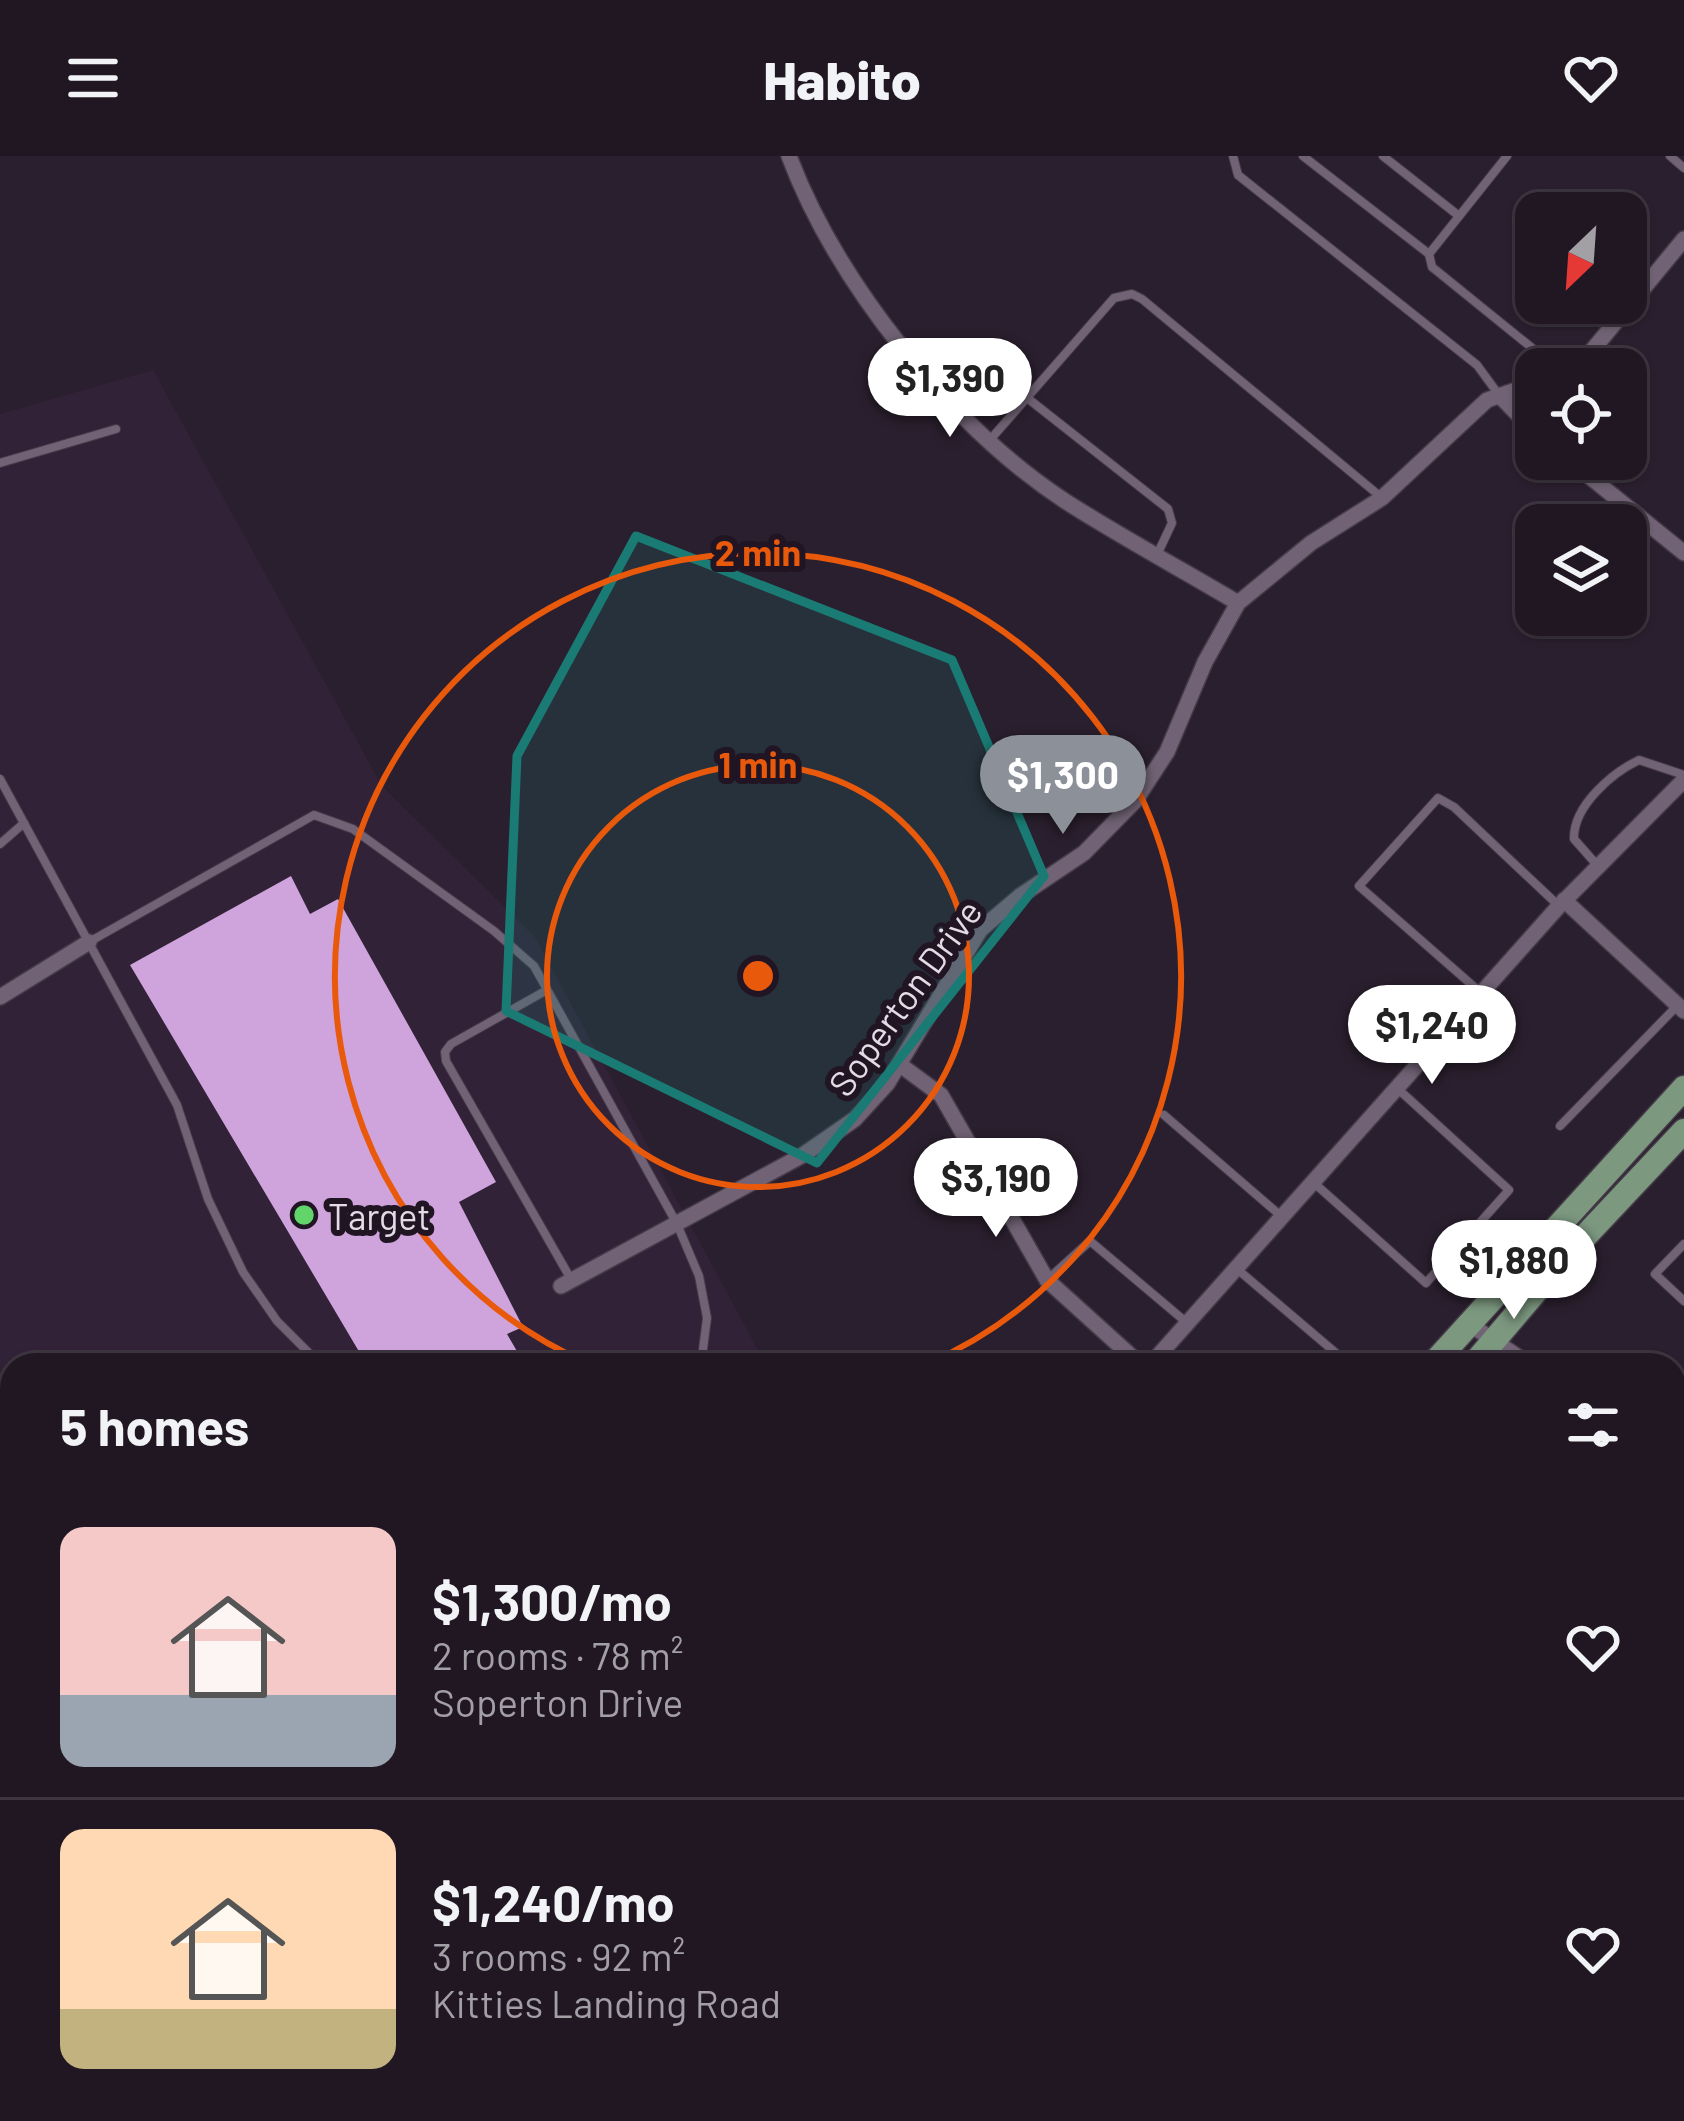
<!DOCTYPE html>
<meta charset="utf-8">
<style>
body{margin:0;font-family:Barlow,sans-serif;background:#28202a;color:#f1f3f6;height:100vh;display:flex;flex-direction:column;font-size:45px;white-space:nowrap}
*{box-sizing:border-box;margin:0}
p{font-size:39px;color:#a29fa5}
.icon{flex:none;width:66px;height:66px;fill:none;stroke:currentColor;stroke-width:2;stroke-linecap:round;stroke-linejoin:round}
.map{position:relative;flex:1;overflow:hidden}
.sheet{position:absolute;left:0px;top:1197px;width:1686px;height:768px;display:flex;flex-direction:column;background:#201722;border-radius:36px 36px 0 0;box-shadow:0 3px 9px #0004,0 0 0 3px #3d3640}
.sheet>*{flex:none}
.needle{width:78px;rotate:205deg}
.buttons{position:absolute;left:1515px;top:36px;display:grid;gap:24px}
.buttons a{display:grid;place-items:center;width:132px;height:132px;border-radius:24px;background:#201722;box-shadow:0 3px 9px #0004,0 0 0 3px #3d3640;font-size:60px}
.price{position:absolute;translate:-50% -102px;padding:0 27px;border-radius:42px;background:#fff;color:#222;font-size:39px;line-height:78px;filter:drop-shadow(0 3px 6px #0008)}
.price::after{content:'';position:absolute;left:50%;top:72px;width:36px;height:27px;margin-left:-18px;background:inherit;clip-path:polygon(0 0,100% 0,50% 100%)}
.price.active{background:#8c9099;color:#fff}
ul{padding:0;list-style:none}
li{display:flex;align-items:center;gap:36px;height:300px;padding:0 60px}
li+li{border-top:3px solid #3d3640}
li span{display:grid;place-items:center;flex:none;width:336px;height:240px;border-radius:24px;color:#555}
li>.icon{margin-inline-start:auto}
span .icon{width:144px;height:144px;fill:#fffc;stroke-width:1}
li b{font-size:51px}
h2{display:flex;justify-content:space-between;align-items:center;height:144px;padding:0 60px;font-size:51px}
header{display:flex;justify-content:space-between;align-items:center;height:156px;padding:0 60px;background:#201722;font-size:54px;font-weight:800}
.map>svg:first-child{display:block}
.built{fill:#322237}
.building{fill:#cfa4dd}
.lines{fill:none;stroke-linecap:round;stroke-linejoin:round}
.service-casing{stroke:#453b48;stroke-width:10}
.minor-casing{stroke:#453b48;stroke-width:18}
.primary-casing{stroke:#453b48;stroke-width:27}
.trunk-casing{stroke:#453b48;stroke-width:27}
.service{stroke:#716375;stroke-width:8}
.minor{stroke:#716375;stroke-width:15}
.primary{stroke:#7c987f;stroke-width:24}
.trunk{stroke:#80aa82;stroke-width:24}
.marked{fill:#1a7b74;fill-opacity:0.2;stroke:#1a7b74;stroke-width:9;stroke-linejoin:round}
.ring{fill:none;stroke:#e8590c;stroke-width:6}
.poi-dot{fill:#61d46a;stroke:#211524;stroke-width:4.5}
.labels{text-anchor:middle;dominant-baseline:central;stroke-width:12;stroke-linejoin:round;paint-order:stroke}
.street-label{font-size:36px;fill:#e3dbe6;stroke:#211524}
.poi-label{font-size:36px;fill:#e3dbe6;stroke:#211524;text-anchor:start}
.centre{fill:#e8590c;stroke:#211524;stroke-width:6}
.ring-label{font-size:36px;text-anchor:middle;font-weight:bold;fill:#e8590c;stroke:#211524;stroke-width:12;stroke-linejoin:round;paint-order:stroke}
</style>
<header><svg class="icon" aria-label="menu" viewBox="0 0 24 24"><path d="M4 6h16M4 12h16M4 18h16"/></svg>Habito<svg class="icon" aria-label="heart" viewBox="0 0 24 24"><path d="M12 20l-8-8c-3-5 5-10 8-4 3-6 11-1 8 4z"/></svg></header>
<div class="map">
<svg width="1684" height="1965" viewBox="0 0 1684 1965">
<rect width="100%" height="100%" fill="#2a1f2e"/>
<!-- built -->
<g class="built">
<polygon points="153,214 382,630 535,781 766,1209 12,1209 12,1593 0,1540 0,258"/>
<polygon points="103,1953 752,1953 742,1965 105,1965"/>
<polygon points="889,1953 1167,1953 1196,1965 880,1965"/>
</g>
<!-- building -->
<polygon class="building" points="291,720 310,758 338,743 496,1026 459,1046 523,1171 507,1178 525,1209 367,1209 130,809"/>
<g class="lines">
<!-- service casing -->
<g class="service-casing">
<g id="service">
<polyline points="1233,0 1238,19 1477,209 1499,239"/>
<polyline points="1303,0 1429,98"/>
<polyline points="1383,0 1459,60"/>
<polyline points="1507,0 1429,98 1432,111 1558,213"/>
<polyline points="1670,0 1684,12"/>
<polyline points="1026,241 1168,353 1172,367 1157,399"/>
<polyline points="989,285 1114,142 1132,138 1142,143 1381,341"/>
<polyline points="0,307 116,273"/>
<polyline points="0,623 177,949 208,1043 243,1116 277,1165 321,1209"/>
<polyline points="0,688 24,667"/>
<path d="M 1597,709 L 1574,683 C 1573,650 1612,617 1639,604 L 1684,619"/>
<polyline points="89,786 314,659 353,673 494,775 534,810 677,1068 699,1120 707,1162 701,1209"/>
<polyline points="547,834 451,888 445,896 446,905 572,1125"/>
<polyline points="1480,836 1359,730 1438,642 1454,651 1559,750"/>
<polyline points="1164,959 1281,1060"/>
<polyline points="1560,970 1676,851"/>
<polyline points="1313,1026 1426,1127 1509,1034 1398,933"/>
<polyline points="1684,1088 1655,1118 1684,1145"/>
<polyline points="1237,1113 1350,1209"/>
<polyline points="1047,1124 1090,1085 1186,1166"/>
<polyline points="552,1208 552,1209"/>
<polyline points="1674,1284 1684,1267"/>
<polyline points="0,1302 12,1316"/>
<polyline points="120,1953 122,1965"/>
<polyline points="243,1953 245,1965"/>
<polyline points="302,1953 305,1965"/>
<polyline points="1347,1953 1363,1965"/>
<polyline points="455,1965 458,1953"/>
<polyline points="526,1965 529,1953"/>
<polyline points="674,1965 683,1953"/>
</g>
</g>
<!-- minor casing -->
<g class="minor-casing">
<g id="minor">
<path d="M 789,0 C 837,127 952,271 1065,345 C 1121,381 1181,413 1238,447"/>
<polyline points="1569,213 1581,208 1684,83"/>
<polyline points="1500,240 1536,277"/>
<polyline points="1568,303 1684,397"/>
<polyline points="1564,744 1684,855"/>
<polyline points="0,841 89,786"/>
<polyline points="899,908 941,939 1047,1124 1141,1209"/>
<polyline points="561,1130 803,999 855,963 887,928 980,774 1020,740 1084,697 1135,645 1167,596 1205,506 1238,447 1311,387 1382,342 1487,244 1536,227"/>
<polyline points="1468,1167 1530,1209"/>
<polyline points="1150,1209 1559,750 1684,624"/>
<polyline points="1674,1310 1684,1317"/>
<polyline points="1229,1953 1257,1965"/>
<polyline points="1058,1965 1065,1953"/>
</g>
</g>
<!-- primary casing -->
<g class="primary-casing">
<g id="primary">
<polyline points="1432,1209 1684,932"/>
<polyline points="1473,1209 1559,1108 1684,975"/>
<polyline points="785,1965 795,1953"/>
<polyline points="826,1965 835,1953"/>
</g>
</g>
<!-- trunk casing -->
<g class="trunk-casing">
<g id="trunk">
<polyline points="0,1537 12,1541"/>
<polyline points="0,1603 12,1576"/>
<polyline points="0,1737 12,1803"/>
<polyline points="39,1953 42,1965"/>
</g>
</g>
<!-- service -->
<use href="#service" class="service"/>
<!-- minor -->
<use href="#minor" class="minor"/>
<!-- primary -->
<use href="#primary" class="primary"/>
<!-- trunk -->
<use href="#trunk" class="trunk"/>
</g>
<!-- marked area -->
<path class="marked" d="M 636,380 L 952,504 L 1044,720 L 817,1007 L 506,855 L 517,600 Z"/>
<!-- distance rings -->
<g class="ring">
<circle cx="758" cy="820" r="211"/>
<path d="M589 1208A423 423 0 1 1 927 1208"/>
</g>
<!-- markers -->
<circle class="poi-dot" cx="304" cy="1059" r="12"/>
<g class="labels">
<!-- street labels -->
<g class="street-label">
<text transform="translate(904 841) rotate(-54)">Soperton Drive</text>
</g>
<!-- poi labels -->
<g class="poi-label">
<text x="328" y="1059">Target</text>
</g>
</g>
<circle cx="758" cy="820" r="18" class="centre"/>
<g class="ring-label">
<text x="758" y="410">2 min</text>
<text x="758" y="622">1 min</text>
</g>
</svg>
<div class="buttons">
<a><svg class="needle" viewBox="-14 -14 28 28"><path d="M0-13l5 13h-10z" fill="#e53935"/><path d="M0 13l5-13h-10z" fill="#a29fa5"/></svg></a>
<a><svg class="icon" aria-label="locate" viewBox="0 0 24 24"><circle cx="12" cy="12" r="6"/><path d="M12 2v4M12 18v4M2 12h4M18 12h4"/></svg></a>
<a><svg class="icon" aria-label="layers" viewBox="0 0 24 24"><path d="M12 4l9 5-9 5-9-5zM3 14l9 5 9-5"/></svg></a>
</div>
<b class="price" style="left:950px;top:284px">$1,390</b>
<b class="price active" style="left:1063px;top:681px">$1,300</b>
<b class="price" style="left:1432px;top:931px">$1,240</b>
<b class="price" style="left:996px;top:1084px">$3,190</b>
<b class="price" style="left:1514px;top:1166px">$1,880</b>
<section class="sheet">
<h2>5 homes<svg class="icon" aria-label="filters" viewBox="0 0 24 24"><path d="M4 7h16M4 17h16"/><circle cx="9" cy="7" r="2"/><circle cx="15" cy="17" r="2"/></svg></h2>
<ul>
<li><span style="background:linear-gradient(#f6c9c9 70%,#9aa5b1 0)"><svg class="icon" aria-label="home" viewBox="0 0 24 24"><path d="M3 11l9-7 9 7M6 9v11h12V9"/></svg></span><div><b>$1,300/mo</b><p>2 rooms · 78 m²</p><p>Soperton Drive</p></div><svg class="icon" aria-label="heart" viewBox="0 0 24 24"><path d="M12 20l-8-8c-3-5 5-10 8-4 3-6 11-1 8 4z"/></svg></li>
<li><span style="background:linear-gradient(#ffd9b3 75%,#c2b280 0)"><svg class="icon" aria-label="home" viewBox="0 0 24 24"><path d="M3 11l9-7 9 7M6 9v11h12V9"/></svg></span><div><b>$1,240/mo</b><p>3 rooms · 92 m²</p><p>Kitties Landing Road</p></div><svg class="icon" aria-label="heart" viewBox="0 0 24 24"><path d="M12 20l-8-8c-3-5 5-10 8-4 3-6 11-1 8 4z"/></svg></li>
</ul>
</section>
</div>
